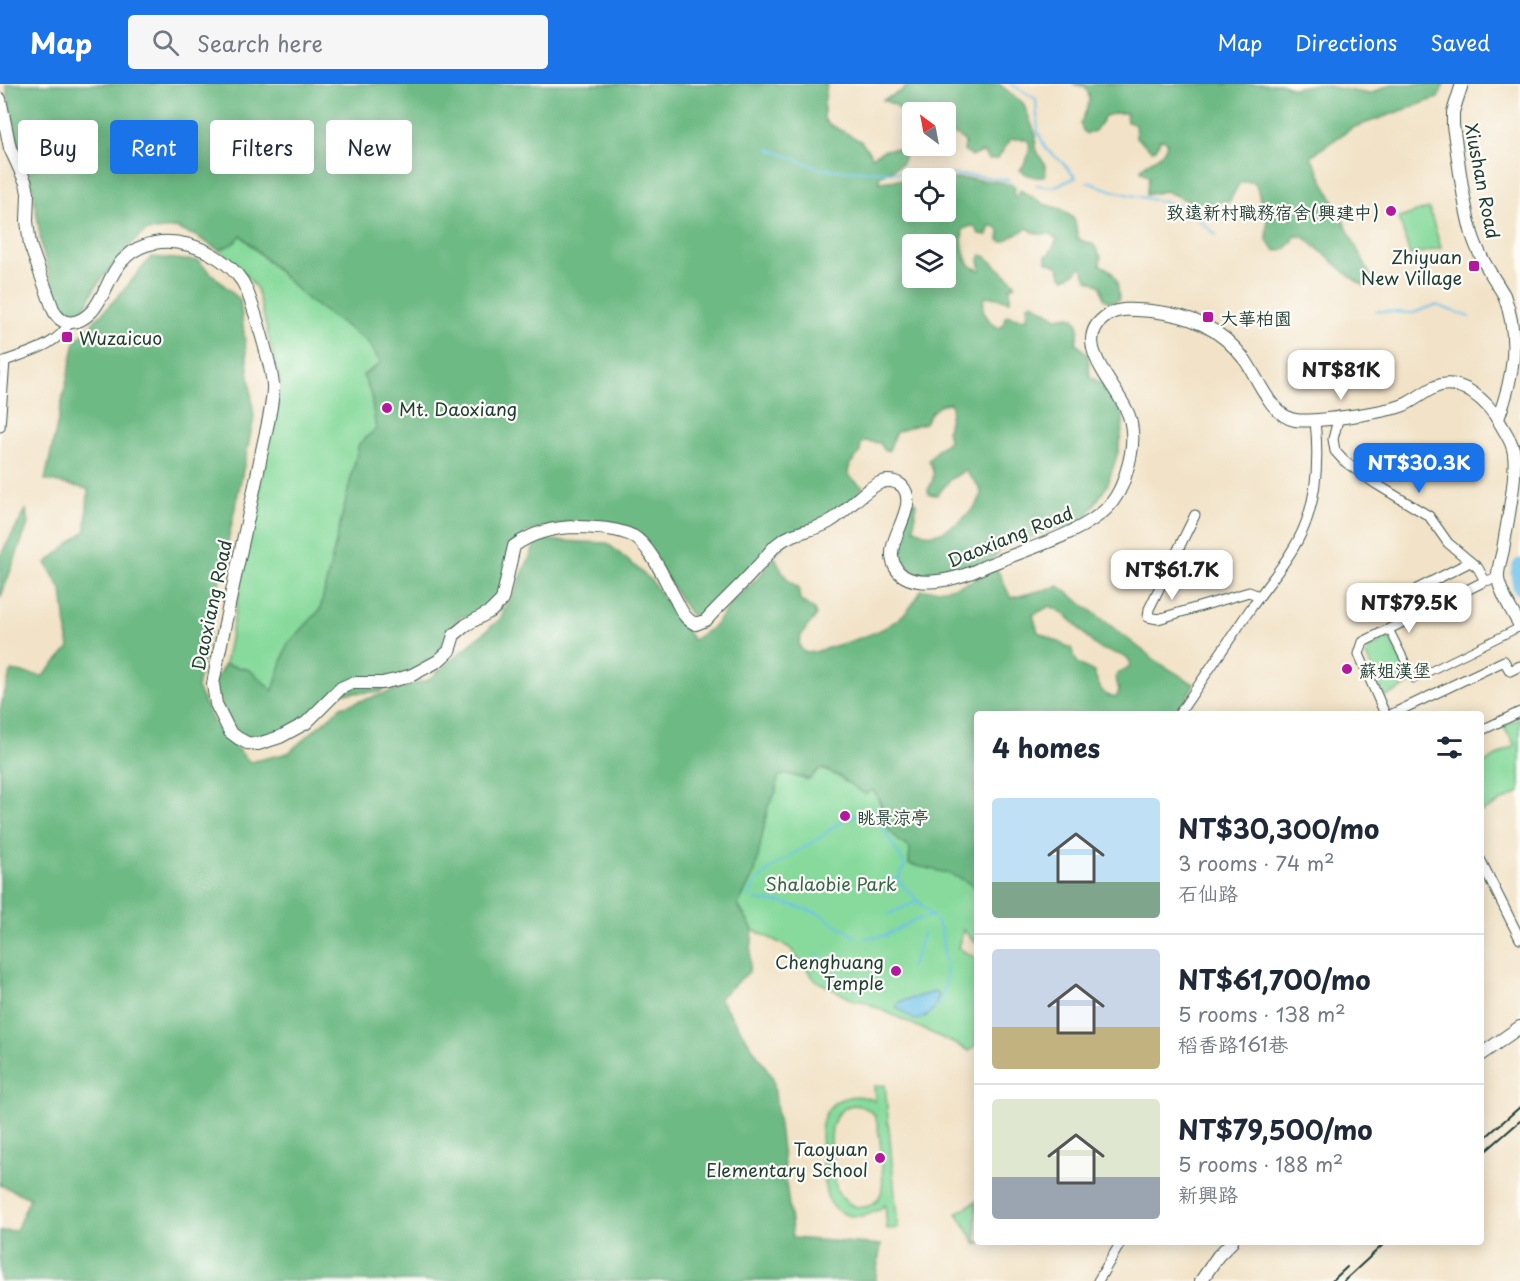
<!DOCTYPE html>
<meta charset="utf-8">
<style>
body{margin:0;font-family:"Playpen Sans","LXGW WenKai TC",sans-serif;background:#f6f6f7;color:#1f2937;height:100vh;display:flex;flex-direction:column;font-size:22px;white-space:nowrap}
*{box-sizing:border-box;margin:0}
p{font-size:20px;color:#747a83}
.icon{flex:none;width:33px;height:33px;fill:none;stroke:currentColor;stroke-width:2;stroke-linecap:round;stroke-linejoin:round}
.map{position:relative;flex:1;overflow:hidden}
.sheet{position:absolute;left:974px;top:627px;width:510px;height:534px;display:flex;flex-direction:column;background:#fff;border-radius:6px;box-shadow:0 3px 15px #0003}
.sheet>*{flex:none}
.banner{position:absolute;left:18px;top:36px;width:570px;height:54px;display:flex;gap:12px}
.needle{width:39px;rotate:328deg}
.buttons{position:absolute;left:902px;top:18px;display:grid;gap:12px}
.buttons a{display:grid;place-items:center;width:54px;height:54px;border-radius:6px;background:#fff;box-shadow:0 3px 15px #0003;font-size:30px}
.price{position:absolute;translate:-50% -51px;padding:0 14px;border-radius:12px;background:#fff;color:#222;font-size:20px;line-height:39px;filter:drop-shadow(0 2px 3px #0008)}
.price::after{content:'';position:absolute;left:50%;top:36px;width:18px;height:14px;margin-left:-9px;background:inherit;clip-path:polygon(0 0,100% 0,50% 100%)}
.price.selected{background:#1a73e8;color:#fff}
ul{padding:0;list-style:none}
li{display:flex;align-items:center;gap:18px;height:150px;padding:0 18px}
li+li{border-top:2px solid #e0e1e3}
li span{display:grid;place-items:center;flex:none;width:168px;height:120px;border-radius:6px;color:#555}
li>.icon{margin-inline-start:auto}
span .icon{width:72px;height:72px;fill:#fffc;stroke-width:1}
li b{font-size:26px}
h2{display:flex;justify-content:space-between;align-items:center;height:72px;padding:0 18px;font-size:26px}
.tag{padding:0 21px;border-radius:6px;background:#fff;box-shadow:0 3px 15px #0003;font-size:21px;line-height:54px}
.tag.selected{background:#1a73e8;color:#fff}
header{display:flex;align-items:center;gap:36px;box-sizing:border-box;height:84px;padding:0 30px;background:#1a73e8;color:#fff}
header strong{font-size:28px}
nav{display:flex;gap:33px;margin-inline-start:auto;font-size:21px}
.search{width:420px;height:54px;background:#f6f6f7;display:flex;align-items:center;gap:15px;box-sizing:border-box;padding:0 21px;border-radius:6px;color:#747a83;font-size:22px}
.map>svg:first-child{display:block}
.green{fill:#87da9c;stroke:#538c68;stroke-width:1.5;fill-rule:evenodd}
.forest{fill:#6dba84;stroke:#467c5c;stroke-width:1.5;fill-rule:evenodd}
.water{fill:#6ec2ea;stroke:#46808f;stroke-width:1.5}
.lines{fill:none;stroke-linecap:round;stroke-linejoin:round}
.stream{stroke:#6ec2ea;stroke-width:2}
.river{stroke:#6ec2ea;stroke-width:15}
.pedestrian-casing{stroke:#3f564a;stroke-width:9}
.minor-casing{stroke:#3f564a;stroke-width:11}
.tertiary-casing{stroke:#3f564a;stroke-width:14}
.pedestrian{stroke:#fff;stroke-width:7}
.minor{stroke:#fff;stroke-width:9}
.tertiary{stroke:#fff;stroke-width:12}
.rail{stroke:#1f3d34;stroke-width:2}
.poi-dot{fill:#b5179e;stroke:#fdfcf7;stroke-width:2}
.labels{text-anchor:middle;dominant-baseline:central;stroke-width:4.5;stroke-linejoin:round;paint-order:stroke}
.street-label{font-size:18px;fill:#1f3d34;stroke:#fdfcf7}
.poi-label{font-size:18px;fill:#1f3d34;stroke:#fdfcf7;text-anchor:start}
.park-label{font-size:18px;fill:#39644e;stroke:#fdfcf7}
</style>
<header>
<strong>Map</strong>
<div class="search"><svg class="icon" aria-label="search" viewBox="0 0 24 24"><circle cx="10" cy="10" r="6"/><path d="M15 15l6 6"/></svg>Search here</div>
<nav><a>Map</a><a>Directions</a><a>Saved</a></nav>
</header>
<div class="map">
<svg width="1520" height="1197" viewBox="0 0 1520 1197">
<rect width="100%" height="100%" fill="#fdfcf7"/>
<filter id="ink" filterUnits="userSpaceOnUse"><feTurbulence type="fractalNoise" baseFrequency=".0167" numOctaves="2"/><feDisplacementMap in="SourceGraphic" scale="12" xChannelSelector="R" yChannelSelector="G"/><feConvolveMatrix kernelMatrix="1 2 1 2 8 2 1 2 1" color-interpolation-filters="sRGB"/></filter>
<filter id="wash" filterUnits="userSpaceOnUse"><feTurbulence type="fractalNoise" baseFrequency=".008" numOctaves="4" result="noise"/><feDisplacementMap in="SourceGraphic" scale="24" xChannelSelector="R" yChannelSelector="G"/><feGaussianBlur stdDeviation="1.35" result="paint"/><feColorMatrix in="noise" values="0 0 0 0 0 0 0 0 0 0 0 0 0 0 0 0 0 1.4 0 .05"/><feComposite in="paint" operator="in"/></filter>
<g filter="url(#wash)">
<rect width="100%" height="100%" fill="#f2e3c8"/>
<!-- green -->
<g class="green">
<polygon points="1429,124 1441,164 1410,171 1399,134"/>
<polygon points="240,151 308,216 367,257 381,279 363,291 371,311 376,345 359,360 320,526 287,561 273,607 250,586 225,580 280,299 257,205 237,180 219,166 234,159"/>
<polygon points="1389,554 1412,599 1385,613 1366,571 1369,564"/>
<polygon points="1520,634 1520,708 1481,728 1481,681 1515,661 1503,642"/>
<path d="M 821,685 L 838,691 L 845,698 L 873,706 C 885,726 889,751 910,764 L 909,780 C 933,786 957,789 976,804 L 976,859 L 963,846 L 958,864 L 976,874 L 976,961 L 970,967 L 863,917 L 855,917 L 815,896 L 790,864 L 753,846 L 738,821 L 755,788 L 768,722 L 776,708 L 778,693 L 787,690 L 807,696 Z"/>
<path d="M 885,1001 L 898,1144 L 887,1145 L 885,1121 C 866,1138 833,1137 826,1108 C 824,1097 824,1086 823,1075 C 822,1062 819,1046 824,1033 C 832,1012 857,1008 875,1017 L 874,1002 ZM 853,1021 C 861,1022 869,1024 874,1031 C 880,1040 885,1099 881,1109 C 871,1133 843,1124 836,1103 C 834,1077 819,1029 853,1021 Z"/>
<polygon points="976,1117 976,1158 983,1158 977,1161 957,1129"/>
</g>
<!-- forest -->
<g class="forest">
<path d="M 6,0 L 827,0 L 824,21 L 824,35 L 827,39 L 861,57 L 873,73 C 880,66 894,62 904,67 C 907,85 890,84 879,93 L 879,98 L 915,94 L 912,94 L 912,128 L 945,128 L 945,96 C 955,92 1005,97 1015,102 L 1014,111 L 1017,114 L 1020,106 L 1044,120 L 1061,125 L 1073,134 L 1075,138 L 1078,155 L 1094,161 L 1101,173 L 1100,181 C 1117,187 1118,199 1119,215 L 1111,219 L 1104,215 L 1101,202 L 1087,195 L 1081,182 L 1075,189 L 1065,194 L 1061,191 L 1059,183 L 1046,177 L 1046,172 L 1049,170 L 1057,156 L 1050,150 L 1037,150 L 1027,144 L 1003,158 L 999,156 L 1000,147 L 994,142 L 990,142 L 987,151 L 979,150 L 975,143 L 971,142 L 963,145 C 961,159 963,184 981,186 L 979,175 L 981,171 L 985,172 L 1015,199 L 1014,203 L 1010,203 L 1010,217 L 988,212 L 984,215 L 983,227 L 991,239 L 999,244 L 1003,242 L 1005,233 L 1009,231 L 1013,233 L 1027,235 L 1028,221 L 1033,219 L 1057,234 L 1070,232 C 1082,237 1079,248 1076,259 L 1088,271 L 1090,293 L 1110,304 L 1123,331 L 1123,341 L 1118,368 L 1107,402 L 1086,433 L 1076,438 L 1071,445 L 1055,445 L 1021,457 L 1013,455 L 989,478 L 967,483 L 951,484 L 936,491 L 927,492 L 904,483 C 893,464 905,436 909,417 L 913,416 L 916,420 L 914,445 C 919,446 923,449 927,450 C 942,455 982,424 981,409 C 980,401 970,393 965,386 L 951,395 L 937,411 L 929,410 L 928,406 C 934,396 936,387 928,377 L 939,364 L 948,358 L 949,355 L 947,346 L 952,323 L 950,319 C 937,320 930,328 925,339 C 915,341 906,345 896,348 L 889,366 L 885,367 L 880,359 L 865,357 L 861,359 L 860,369 L 850,380 L 848,388 L 849,392 L 863,403 C 850,421 826,434 806,442 L 706,530 L 698,532 L 690,530 L 645,461 L 611,441 L 576,437 L 524,449 L 502,525 L 477,538 L 465,532 L 458,534 L 450,549 L 444,555 L 437,571 L 379,608 L 341,609 L 277,653 L 253,656 L 236,647 L 216,611 L 214,598 L 225,580 L 250,586 L 273,607 L 287,561 L 320,526 L 359,360 L 376,345 L 371,311 L 363,291 L 381,279 L 367,257 L 308,216 L 241,151 L 234,159 L 219,166 L 196,152 L 175,144 L 146,147 L 130,161 L 96,202 L 87,220 L 78,229 L 69,228 L 56,213 L 42,165 L 33,105 L 27,81 L 15,57 ZM 912,160 L 945,160 L 945,194 L 912,194 Z"/>
<path d="M 909,0 L 999,0 L 1023,19 L 1036,51 L 1035,64 L 1045,81 L 1046,91 C 1041,96 1025,91 1020,86 C 1027,78 1031,68 1029,58 L 1025,55 L 1011,55 L 997,75 L 988,75 L 983,68 L 972,72 L 964,67 L 965,58 L 958,52 L 951,50 L 945,57 L 945,28 L 912,28 L 912,34 L 905,31 L 895,21 L 883,16 L 902,7 Z"/>
<path d="M 1073,0 L 1283,0 L 1293,4 L 1316,0 L 1370,10 L 1392,0 L 1444,0 L 1438,14 L 1352,44 L 1311,72 L 1371,193 L 1365,202 L 1353,195 L 1304,153 L 1295,152 C 1290,164 1276,175 1268,158 C 1265,152 1268,145 1267,139 C 1267,132 1262,127 1261,121 C 1259,112 1259,106 1254,98 L 1240,98 L 1229,118 L 1221,117 L 1218,119 L 1215,128 L 1200,128 L 1196,120 L 1165,107 L 1146,111 L 1149,93 L 1141,87 L 1142,83 C 1152,75 1165,73 1167,58 L 1164,55 L 1160,56 L 1156,65 L 1152,66 C 1146,63 1142,57 1136,53 L 1135,40 L 1127,38 L 1126,29 L 1116,29 L 1105,32 L 1095,47 L 1087,50 L 1084,48 L 1080,40 C 1086,27 1093,17 1086,3 Z"/>
<path d="M 151,173 L 198,177 L 240,216 L 254,334 L 197,604 L 217,645 L 250,678 L 288,669 L 341,623 L 428,596 L 500,535 L 516,505 L 537,456 L 607,459 L 650,495 L 693,556 L 714,542 L 732,518 L 757,495 L 775,473 C 781,484 786,499 798,503 L 800,516 L 814,526 L 816,532 C 808,543 789,559 806,569 L 815,568 C 857,554 901,549 921,506 C 950,508 972,498 997,485 L 1011,514 L 1059,502 L 1159,579 L 1194,600 L 1178,630 L 976,630 L 976,804 C 957,789 933,786 909,780 L 910,764 L 900,758 L 887,744 C 887,730 881,718 873,706 L 865,710 C 856,705 829,683 820,685 C 815,687 813,692 810,695 L 787,690 L 778,693 L 776,708 L 768,722 L 755,788 L 738,821 L 753,846 L 749,888 L 719,914 L 773,994 L 793,1154 L 881,1161 L 875,1197 L 0,1197 L 0,1148 L 16,1146 L 30,1114 L 0,1101 L 0,625 L 11,587 L 43,592 L 69,564 L 62,507 L 46,479 L 86,446 L 88,405 L 45,396 L 75,258 L 124,206 ZM 1050,522 C 1073,532 1079,547 1096,562 C 1106,570 1121,567 1130,577 L 1129,583 L 1118,589 L 1115,594 L 1119,606 L 1117,612 C 1102,615 1098,600 1094,588 L 1078,580 L 1071,564 L 1038,548 L 1033,531 Z"/>
<polygon points="26,426 28,440 0,515 0,472"/>
</g>
<!-- water -->
<path class="water" d="M 934,908 L 939,911 C 935,925 930,934 915,936 L 896,923 L 899,918 Z"/>
<g class="lines">
<!-- stream -->
<g class="stream">
<polyline points="1011,0 1036,15 1038,48 1046,65 1062,78 1076,94"/>
<polyline points="769,65 821,85 977,92 1009,96"/>
<polyline points="1087,98 1117,108 1183,122 1216,151"/>
<polyline points="1036,101 1053,103 1075,94"/>
<polyline points="1377,227 1413,229 1436,221 1470,233"/>
<polyline points="850,734 871,724 905,781 898,796 933,833"/>
<polyline points="884,795 898,796"/>
<path d="M 749,814 C 755,786 800,768 822,752 C 830,746 835,740 844,736"/>
<polyline points="756,816 784,819 818,829 856,853"/>
<polyline points="889,830 918,817"/>
<polyline points="935,836 941,845 947,891 940,923"/>
<polyline points="864,854 884,852 913,837 931,832"/>
<polyline points="818,871 839,895 862,907"/>
<polyline points="910,883 918,868 923,849"/>
</g>
<!-- river -->
<polyline class="river" points="1520,482 1518,489 1520,503"/>
</g>
</g>
<g filter="url(#ink)">
<g class="lines">
<!-- pedestrian casing -->
<g class="pedestrian-casing">
<polyline id="pedestrian" points="1389,545 1414,595 1520,543"/>
</g>
<!-- minor casing -->
<g class="minor-casing">
<g id="minor">
<polyline points="1339,332 1333,355 1335,367 1344,377 1376,400 1429,432 1448,459 1478,484 1485,497"/>
<path d="M 0,343 L 5,277 C 28,268 57,262 69,239"/>
<polyline points="1195,431 1149,525 1148,533 1158,535 1249,508 1259,512"/>
<polyline points="1417,505 1470,478"/>
<path d="M 1179,630 C 1203,595 1227,559 1251,524 C 1267,501 1285,481 1298,456 C 1317,421 1319,375 1315,336"/>
<polyline points="1385,630 1359,570 1363,558 1485,497 1498,494"/>
<polyline points="1392,630 1504,577 1510,587 1520,582"/>
<polyline points="1480,647 1520,628"/>
<polyline points="1480,775 1520,855"/>
<polyline points="1098,1197 1121,1158"/>
</g>
</g>
<!-- tertiary casing -->
<g class="tertiary-casing">
<g id="tertiary">
<path d="M 1462,0 L 1453,28 L 1453,42 C 1459,78 1462,115 1472,150 C 1479,173 1492,191 1504,211 C 1520,254 1514,292 1498,335"/>
<path d="M 0,15 L 10,64 L 26,99 L 28,109 L 27,137 L 30,161 L 53,225 C 61,244 79,241 92,227 C 106,211 110,187 126,173 C 159,142 219,163 242,197 C 251,211 274,289 273,305 C 272,329 264,353 260,377 C 245,451 227,525 213,600 L 216,620 L 230,648 L 238,654 L 247,659 L 258,660 L 280,653 L 306,639 L 341,604 L 352,599 L 382,599 L 399,595 L 412,591 L 438,577 L 449,567 L 454,551 L 466,541 L 491,527 L 502,516 L 514,462 C 533,448 555,443 579,443 C 597,444 617,444 633,452 C 651,462 666,499 676,516 C 681,526 685,536 696,540 L 706,536 C 723,517 742,501 757,483 C 764,476 769,468 776,461 C 792,447 812,448 829,438 C 847,428 863,405 882,398 C 889,396 896,397 902,402 C 919,420 890,451 892,472 C 896,512 957,496 979,485 C 1016,468 1068,455 1099,431 C 1112,422 1122,405 1126,389 C 1132,371 1135,350 1129,332 C 1119,302 1066,257 1108,231 C 1120,223 1137,226 1151,227 C 1190,231 1220,243 1245,276 C 1258,294 1271,332 1295,336 C 1314,339 1386,328 1404,321 C 1415,316 1424,308 1435,303 C 1461,292 1488,318 1500,339 C 1504,346 1511,356 1513,365 C 1519,386 1506,443 1503,466 C 1501,475 1497,487 1498,495 C 1501,511 1513,528 1520,542"/>
<polyline points="1480,971 1520,943"/>
<polyline points="1201,1197 1218,1172 1232,1158"/>
</g>
</g>
<!-- pedestrian -->
<use href="#pedestrian" class="pedestrian"/>
<!-- minor -->
<use href="#minor" class="minor"/>
<!-- tertiary -->
<use href="#tertiary" class="tertiary"/>
<!-- rail -->
<g class="rail">
<polyline points="1480,1058 1520,1023"/>
<polyline points="1480,1072 1520,1037"/>
<polyline points="1332,1197 1347,1183"/>
<polyline points="1344,1197 1386,1158"/>
</g>
</g>
</g>
<!-- markers -->
<g class="poi-dot">
<circle cx="1391" cy="127" r="6"/>
<rect x="1468" y="176" width="12" height="12" rx="3"/>
<rect x="1202" y="227" width="12" height="12" rx="3"/>
<rect x="61" y="247" width="12" height="12" rx="3"/>
<circle cx="387" cy="324" r="6"/>
<circle cx="1347" cy="585" r="6"/>
<circle cx="845" cy="732" r="6"/>
<circle cx="896" cy="887" r="6"/>
<circle cx="880" cy="1074" r="6"/>
</g>
<g class="labels">
<!-- street labels -->
<g class="street-label">
<text transform="translate(1483 97) rotate(79)">Xiushan Road</text>
<text transform="translate(1010 452) rotate(-22)">Daoxiang Road</text>
<text transform="translate(211 521) rotate(-78)">Daoxiang Road</text>
</g>
<!-- poi labels -->
<g class="poi-label">
<text x="1379" y="127" text-anchor="end">致遠新村職務宿舍(興建中)</text>
<text x="1462" y="172" text-anchor="end">Zhiyuan<tspan x="1462" dy="21">New Village</tspan></text>
<text x="1220" y="233">大華柏園</text>
<text x="79" y="253">Wuzaicuo</text>
<text x="399" y="324">Mt. Daoxiang</text>
<text x="1359" y="585">蘇姐漢堡</text>
<text x="857" y="732">眺景涼亭</text>
<text x="884" y="877" text-anchor="end">Chenghuang<tspan x="884" dy="21">Temple</tspan></text>
<text x="868" y="1064" text-anchor="end">Taoyuan<tspan x="868" dy="21">Elementary School</tspan></text>
</g>
<!-- park labels -->
<g class="park-label">
<text x="831" y="799">Shalaobie Park</text>
</g>
</g>
</svg>
<div class="buttons">
<a><svg class="needle" viewBox="-14 -14 28 28"><path d="M0-13l5 13h-10z" fill="#e53935"/><path d="M0 13l5-13h-10z" fill="#747a83"/></svg></a>
<a><svg class="icon" aria-label="locate" viewBox="0 0 24 24"><circle cx="12" cy="12" r="6"/><path d="M12 2v4M12 18v4M2 12h4M18 12h4"/></svg></a>
<a><svg class="icon" aria-label="layers" viewBox="0 0 24 24"><path d="M12 4l9 5-9 5-9-5zM3 14l9 5 9-5"/></svg></a>
</div>
<b class="price" style="left:1341px;top:317px">NT$81K</b>
<b class="price selected" style="left:1419px;top:410px">NT$30.3K</b>
<b class="price" style="left:1172px;top:517px">NT$61.7K</b>
<b class="price" style="left:1409px;top:550px">NT$79.5K</b>
<div class="banner">
<a class="tag">Buy</a>
<a class="tag selected">Rent</a>
<a class="tag">Filters</a>
<a class="tag">New</a>
</div>
<section class="sheet">
<h2>4 homes<svg class="icon" aria-label="filters" viewBox="0 0 24 24"><path d="M4 7h16M4 17h16"/><circle cx="9" cy="7" r="2"/><circle cx="15" cy="17" r="2"/></svg></h2>
<ul>
<li><span style="background:linear-gradient(#bfe0f5 70%,#7fa58c 0)"><svg class="icon" aria-label="home" viewBox="0 0 24 24"><path d="M3 11l9-7 9 7M6 9v11h12V9"/></svg></span><div><b>NT$30,300/mo</b><p>3 rooms · 74 m²</p><p>石仙路</p></div></li>
<li><span style="background:linear-gradient(#c9d6e8 65%,#c2b280 0)"><svg class="icon" aria-label="home" viewBox="0 0 24 24"><path d="M3 11l9-7 9 7M6 9v11h12V9"/></svg></span><div><b>NT$61,700/mo</b><p>5 rooms · 138 m²</p><p>稻香路161巷</p></div></li>
<li><span style="background:linear-gradient(#dfe7d0 65%,#9aa5b1 0)"><svg class="icon" aria-label="home" viewBox="0 0 24 24"><path d="M3 11l9-7 9 7M6 9v11h12V9"/></svg></span><div><b>NT$79,500/mo</b><p>5 rooms · 188 m²</p><p>新興路</p></div></li>
</ul>
</section>
</div>
